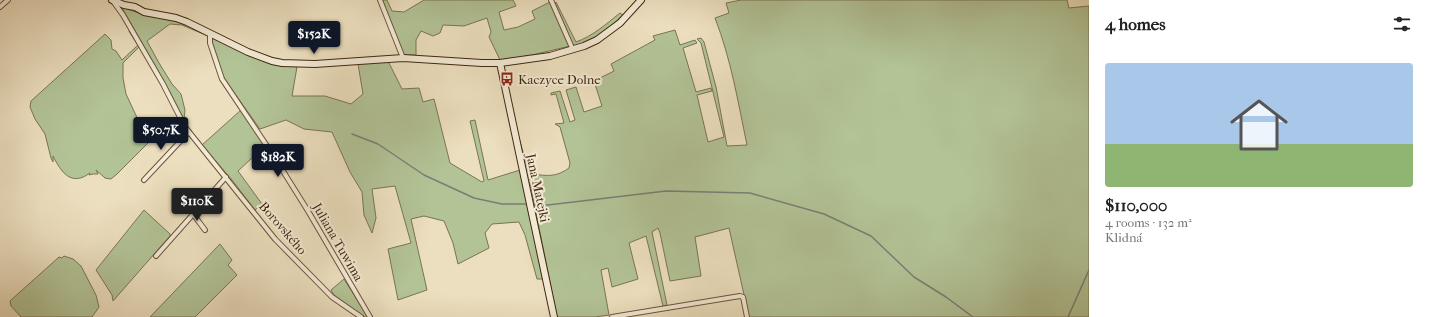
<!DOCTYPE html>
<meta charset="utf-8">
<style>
body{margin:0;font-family:"IM FELL French Canon",serif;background:#f6f6f6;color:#222;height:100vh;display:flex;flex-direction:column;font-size:15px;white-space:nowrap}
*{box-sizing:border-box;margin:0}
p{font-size:13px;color:#767676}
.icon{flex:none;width:22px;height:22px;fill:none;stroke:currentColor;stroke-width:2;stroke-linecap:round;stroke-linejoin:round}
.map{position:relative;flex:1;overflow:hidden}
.details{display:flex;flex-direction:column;background:#fff;width:340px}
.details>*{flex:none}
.price{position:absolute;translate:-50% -34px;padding:0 9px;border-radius:4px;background:#111827;color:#fff;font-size:13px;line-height:26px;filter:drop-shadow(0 1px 2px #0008)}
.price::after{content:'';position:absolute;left:50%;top:24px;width:12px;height:9px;margin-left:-6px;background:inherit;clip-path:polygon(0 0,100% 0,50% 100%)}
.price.current{background:#222;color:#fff}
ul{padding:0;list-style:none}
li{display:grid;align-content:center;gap:8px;height:212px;padding:0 16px}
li+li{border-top:1px solid #e0e0e0}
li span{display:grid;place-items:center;height:124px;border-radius:4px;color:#555}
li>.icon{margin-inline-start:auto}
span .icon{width:72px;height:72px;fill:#fffc;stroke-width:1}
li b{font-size:17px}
h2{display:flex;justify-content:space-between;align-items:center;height:48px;padding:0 16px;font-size:17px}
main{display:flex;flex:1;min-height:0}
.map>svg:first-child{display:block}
.green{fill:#b2c396;stroke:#7a7452}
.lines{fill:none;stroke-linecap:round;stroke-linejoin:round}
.stream{stroke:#787f76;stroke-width:1.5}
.street-casing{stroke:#6c543a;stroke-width:6}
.secondary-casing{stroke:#41260e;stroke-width:8}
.street{stroke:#f3ead5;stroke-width:4}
.secondary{stroke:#f3ead5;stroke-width:6}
.labels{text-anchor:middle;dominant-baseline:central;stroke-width:4;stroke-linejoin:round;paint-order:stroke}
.poi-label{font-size:13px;fill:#41260e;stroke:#f3ead5;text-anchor:start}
.street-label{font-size:13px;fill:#41260e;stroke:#f3ead5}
</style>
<main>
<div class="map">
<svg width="1089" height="317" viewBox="0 0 1089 317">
<rect width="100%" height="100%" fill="#ecdfbf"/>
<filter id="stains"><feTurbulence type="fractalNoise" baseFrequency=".005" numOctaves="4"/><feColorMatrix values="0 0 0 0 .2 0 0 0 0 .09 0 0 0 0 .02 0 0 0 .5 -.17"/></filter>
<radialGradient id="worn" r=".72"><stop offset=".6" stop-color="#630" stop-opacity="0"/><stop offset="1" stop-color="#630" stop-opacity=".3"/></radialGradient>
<!-- green -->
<g class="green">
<polygon points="382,0 387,0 392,11 404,12 424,0 513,0 516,6 499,12 504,30 518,27 535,19 532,11 550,2 570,46 532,55 500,60 489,37 491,32 487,18 464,26 443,25 440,33 433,36 421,31 416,40 416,55 404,55"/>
<path d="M 741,0 L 1067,0 L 1069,8 L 1089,6 L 1089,317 L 749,317 L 729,228 L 695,237 L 701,276 L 670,281 L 660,233 L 658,228 L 652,232 L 667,305 L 663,306 L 646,236 L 629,243 L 638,279 L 612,287 L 608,268 L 601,270 L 609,315 L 595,317 L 557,317 L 530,183 L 528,183 L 517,131 L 529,173 C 545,176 555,178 569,168 L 570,163 L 560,127 L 555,124 L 564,123 L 556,94 L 551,95 L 551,93 L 560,91 L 570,122 L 575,120 L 566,90 L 576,87 L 584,112 L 602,106 L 594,81 L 614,71 L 611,64 L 655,40 L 653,36 L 675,30 L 680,45 L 695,40 L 697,43 L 683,48 L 696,92 L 711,88 L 712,91 L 697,95 L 708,142 L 724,137 L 701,43 L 697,39 L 701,38 L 704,42 L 716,87 L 727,146 L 747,145 C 738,102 731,59 715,18 L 729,13 L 726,3 Z"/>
<path d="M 556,2 L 576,42 C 593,36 606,24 620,13 L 623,15 C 609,28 594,40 575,47 L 573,46 L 555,3 Z"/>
<path d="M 121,6 C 137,15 156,15 173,20 C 185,24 198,29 208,36 L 182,25 L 170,24 L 147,41 L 159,63 L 172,84 L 181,94 L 185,110 L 184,120 L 170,92 Z"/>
<path d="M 129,31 L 139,47 L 123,63 L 123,78 L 126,94 L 140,124 L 147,136 L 148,143 L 117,174 L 111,179 L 105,178 L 96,170 L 98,174 L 93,174 L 89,175 L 90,173 C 71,187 61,172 53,156 L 53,162 L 51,158 L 45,134 L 35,119 L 30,107 L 31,101 L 105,34 L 111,40 L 112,49 L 116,51 L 122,60 L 138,45 Z"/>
<polygon points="213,37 270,63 297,67 292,96 325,96 351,104 363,94 358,64 388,61 402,89 419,88 423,102 434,99 450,163 482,182 484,181 470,121 475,120 488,180 520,170 544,279 537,279 525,235 519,222 492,224 485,233 489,248 458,264 453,243 444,221 424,216 411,219 427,290 398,300 388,249 411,243 395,186 372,189 376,218 372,233 364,215 362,192 350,172 332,132 304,129 286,120 260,129 223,77 212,42"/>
<polygon points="241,110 265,146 238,171 262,204 255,210 232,180 202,145"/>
<polygon points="144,210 170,234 170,236 113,301 112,295 96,270"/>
<polygon points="220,244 232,260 228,265 237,275 195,317 150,317"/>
<polygon points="64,256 73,259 81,266 96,295 99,307 92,317 21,317 11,306 10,301 59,257 62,258"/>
<polygon points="344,279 368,317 364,317 334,295 331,290"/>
</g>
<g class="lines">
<!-- stream -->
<g class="stream">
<polyline points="352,134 378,144 424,175 474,198 502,204 527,204"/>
<polyline points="533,205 548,205 666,191 750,193 824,214 871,236 914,277 946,297 973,317"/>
<polyline points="1068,317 1089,270"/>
</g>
<!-- street casing -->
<g class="street-casing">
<g id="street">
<polyline points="380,0 403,58"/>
<polyline points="551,0 573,50"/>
<polyline points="113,1 123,15 163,84 185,127 275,239 332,297 361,317"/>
<polyline points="0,7 8,0"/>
<polyline points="210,33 210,43 222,79 273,155 308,211 370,317"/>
<polyline points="144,180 189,132"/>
<polyline points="193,214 205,230"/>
<polyline points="156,256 226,177"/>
<polyline points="612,317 740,296 743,297 747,317"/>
</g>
</g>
<!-- secondary casing -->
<g class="secondary-casing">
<g id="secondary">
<polyline points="112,0 124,5 135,7 144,12 176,18 187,22 248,52 272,61 282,63 315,64 403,58 482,63 500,63 550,56 584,46 597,40 620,23 641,0"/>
<polyline points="500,63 554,317"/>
</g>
</g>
<!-- street -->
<use href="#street" class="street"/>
<!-- secondary -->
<use href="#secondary" class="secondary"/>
</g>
<!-- icons -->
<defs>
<g id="bus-bare" transform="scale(1.08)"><path d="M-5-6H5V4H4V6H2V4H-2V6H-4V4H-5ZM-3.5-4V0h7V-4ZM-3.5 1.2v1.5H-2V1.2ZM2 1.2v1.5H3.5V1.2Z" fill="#8f2418" stroke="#f3ead5" stroke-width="2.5" paint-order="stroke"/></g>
</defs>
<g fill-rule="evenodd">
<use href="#bus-bare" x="507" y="79"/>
</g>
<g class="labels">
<!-- poi labels -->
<g class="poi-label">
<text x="518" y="79">Kaczyce Dolne</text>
</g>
<!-- street labels -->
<g class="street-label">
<text transform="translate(538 188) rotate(78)">Jana Matejki</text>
<text transform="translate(283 228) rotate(49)">Borovského</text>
<text transform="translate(338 242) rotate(60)">Juliana Tuwima</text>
</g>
</g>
<rect width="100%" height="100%" filter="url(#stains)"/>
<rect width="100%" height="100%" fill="url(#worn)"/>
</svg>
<b class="price" style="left:314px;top:55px">$152K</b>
<b class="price" style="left:161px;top:151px">$50.7K</b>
<b class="price" style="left:278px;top:178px">$182K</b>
<b class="price current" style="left:197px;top:222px">$110K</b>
</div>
<section class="details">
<h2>4 homes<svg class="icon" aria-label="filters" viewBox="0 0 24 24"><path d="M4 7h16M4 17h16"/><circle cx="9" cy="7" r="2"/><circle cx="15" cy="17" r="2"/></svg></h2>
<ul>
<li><span style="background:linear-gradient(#a9c7e8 65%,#8fb573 0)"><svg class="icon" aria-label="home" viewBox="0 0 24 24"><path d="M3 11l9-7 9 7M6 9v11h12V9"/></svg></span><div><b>$110,000</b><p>4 rooms · 132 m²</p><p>Klidná</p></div></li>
</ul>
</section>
</main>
